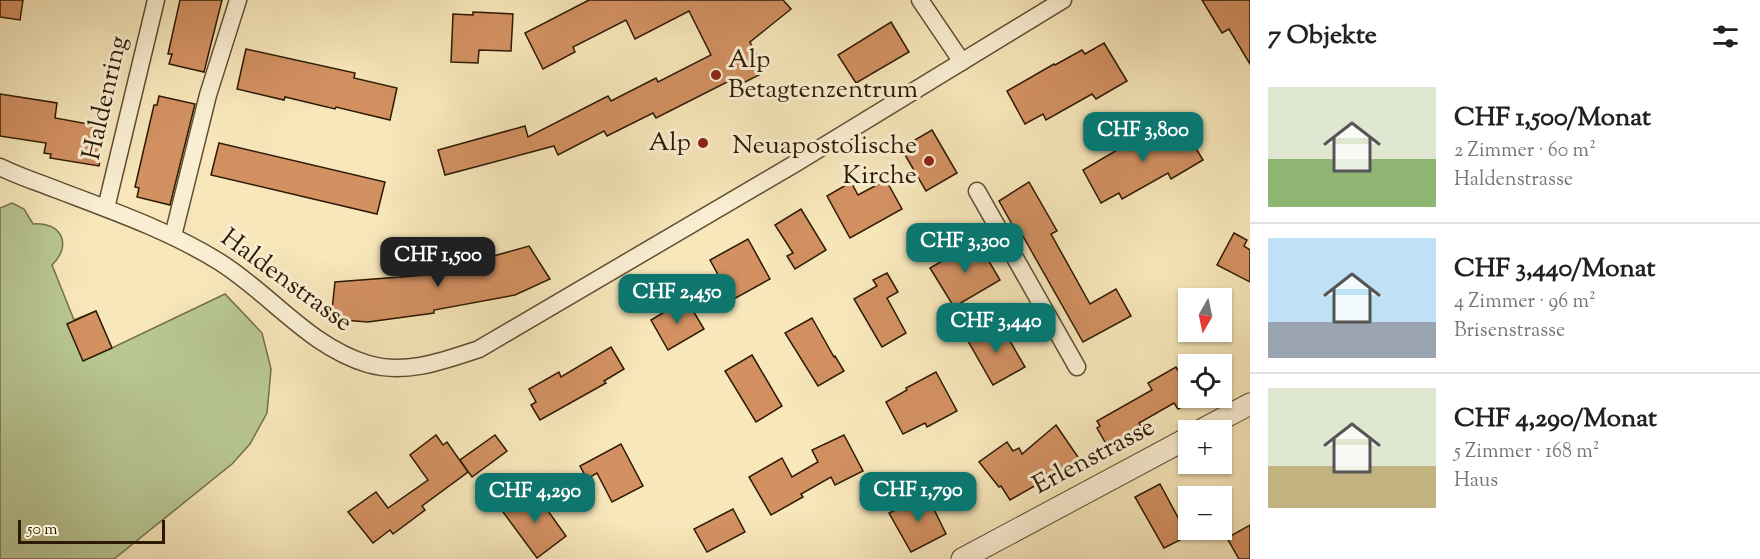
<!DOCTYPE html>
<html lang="de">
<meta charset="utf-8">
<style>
body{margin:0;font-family:"Sorts Mill Goudy",serif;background:#f2f2f2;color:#222;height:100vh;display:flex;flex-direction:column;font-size:22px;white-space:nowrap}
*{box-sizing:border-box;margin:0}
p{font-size:20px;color:#767676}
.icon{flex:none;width:33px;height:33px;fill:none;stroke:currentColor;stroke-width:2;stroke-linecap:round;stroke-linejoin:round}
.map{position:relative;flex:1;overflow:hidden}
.side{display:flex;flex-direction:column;background:#fff;width:510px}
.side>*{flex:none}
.needle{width:39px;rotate:189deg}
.buttons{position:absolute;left:1178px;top:288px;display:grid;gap:12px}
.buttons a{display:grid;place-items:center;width:54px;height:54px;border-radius:0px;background:#fff;box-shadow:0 2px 4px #0004;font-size:30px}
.scale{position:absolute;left:18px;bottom:15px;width:147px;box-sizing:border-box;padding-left:6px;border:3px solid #2d1a03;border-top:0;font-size:16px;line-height:21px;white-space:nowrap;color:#2d1a03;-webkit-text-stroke:4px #faefd3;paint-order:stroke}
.price{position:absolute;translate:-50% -51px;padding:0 14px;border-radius:12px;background:#0f766e;color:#fff;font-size:20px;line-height:39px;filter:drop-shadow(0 2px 3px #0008)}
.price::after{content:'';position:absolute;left:50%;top:36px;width:18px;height:14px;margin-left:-9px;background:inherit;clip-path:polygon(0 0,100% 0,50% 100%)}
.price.selected{background:#222;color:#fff}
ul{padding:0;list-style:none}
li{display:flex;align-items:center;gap:18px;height:150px;padding:0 18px}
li+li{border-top:2px solid #e0e0e0}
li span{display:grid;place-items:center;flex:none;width:168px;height:120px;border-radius:0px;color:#555}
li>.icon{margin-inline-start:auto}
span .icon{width:72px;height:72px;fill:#fffc;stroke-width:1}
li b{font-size:26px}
h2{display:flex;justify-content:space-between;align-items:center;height:72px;padding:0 18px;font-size:26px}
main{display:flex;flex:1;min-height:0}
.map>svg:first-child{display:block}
.green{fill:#b8c794;stroke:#72704c;stroke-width:1.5}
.building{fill:#d39162;stroke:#2d1a03;stroke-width:1.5}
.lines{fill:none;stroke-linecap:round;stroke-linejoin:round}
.minor-casing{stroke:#604d31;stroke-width:19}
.tertiary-casing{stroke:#604d31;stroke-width:23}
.minor{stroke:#faefd3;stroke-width:16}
.tertiary{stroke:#faefd3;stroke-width:21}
.poi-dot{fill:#8f2418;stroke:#faefd3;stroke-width:2}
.labels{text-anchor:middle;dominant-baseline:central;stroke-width:6;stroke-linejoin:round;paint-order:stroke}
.poi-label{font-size:26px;fill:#2d1a03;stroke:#faefd3;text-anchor:end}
.street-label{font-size:26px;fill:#2d1a03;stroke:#faefd3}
</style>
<main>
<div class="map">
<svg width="1250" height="559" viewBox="0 0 1250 559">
<rect width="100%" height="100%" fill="#f7e7bb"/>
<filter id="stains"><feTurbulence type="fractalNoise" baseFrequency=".00333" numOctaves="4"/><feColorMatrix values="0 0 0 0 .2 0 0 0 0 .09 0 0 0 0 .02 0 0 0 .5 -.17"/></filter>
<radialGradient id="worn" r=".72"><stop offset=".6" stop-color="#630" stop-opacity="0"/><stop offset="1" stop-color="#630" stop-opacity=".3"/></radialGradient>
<!-- green -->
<path class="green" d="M 12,203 L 24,209 L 33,224 C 61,221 73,245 52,265 L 74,320 L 96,311 L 112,348 L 225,294 L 262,333 L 271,369 L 267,413 L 250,444 L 232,464 L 114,559 L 0,559 L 0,208 Z"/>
<!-- building -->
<g class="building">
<polygon points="0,0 23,0 20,20 0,17"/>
<polygon points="180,0 222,0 204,72 169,64 172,54 168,54"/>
<polygon points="589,0 783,0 791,9 750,42 765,72 739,85 735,78 656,118 653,113 607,136 604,131 558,155 554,146 445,175 438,150 525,126 528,137 608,96 611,101 656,78 658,82 711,55 689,11 635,39 626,20 573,47 575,52 543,69 525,33"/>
<polygon points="1202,0 1250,0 1250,64 1229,29 1222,33"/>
<polygon points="473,12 513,14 511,51 479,50 478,63 451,62 453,14 473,15"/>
<polygon points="891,22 909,52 856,83 838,55"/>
<polygon points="1104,43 1127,81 1096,99 1092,94 1046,120 1043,114 1025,124 1007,91 1054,64 1055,65 1082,50 1085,54"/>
<polygon points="246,49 355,73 354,78 397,88 390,120 336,107 335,109 285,97 284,100 237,89"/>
<polygon points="0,94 57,103 55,118 105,127 99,166 50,158 51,154 44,153 46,143 0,136"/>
<polygon points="159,96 195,104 170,205 137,197 139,188 135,187 154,105 157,105"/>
<polygon points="1180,122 1203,160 1171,179 1168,173 1122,199 1119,193 1101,203 1083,170 1129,143 1158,129 1160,133"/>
<polygon points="932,130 957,173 926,191 901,148"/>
<polygon points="219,143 385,182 377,214 211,175"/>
<polygon points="886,180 902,209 850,238 827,196 851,182 858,195"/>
<polygon points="1029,182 1057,231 1051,234 1090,304 1116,289 1131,316 1083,342 1020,231 1017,233 999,201"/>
<polygon points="801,209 826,250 795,269 787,256 793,253 775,225"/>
<polygon points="1234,233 1247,240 1244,246 1250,250 1250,282 1217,265"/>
<polygon points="748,239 770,279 732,300 710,260"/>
<polygon points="977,241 1000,280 954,307 930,268"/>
<polygon points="529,246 550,279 515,295 434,310 434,313 368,322 331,319 335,282 452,273 451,268"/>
<polygon points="887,273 898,292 887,298 906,333 882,347 854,299 877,286 873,280"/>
<polygon points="686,299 704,329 668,350 651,320"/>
<polygon points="96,311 112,348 83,361 67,324"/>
<polygon points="812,318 834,357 835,356 844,371 818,386 785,333"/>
<polygon points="999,322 1025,367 993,385 968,341"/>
<polygon points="611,347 624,369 604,381 606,383 540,420 531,405 536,402 529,389 559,372 561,377"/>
<polygon points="752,355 782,406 756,422 725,371"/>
<polygon points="1176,367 1181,375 1188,371 1188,404 1178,409 1174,403 1139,423 1143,430 1109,449 1097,428 1100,426 1097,421 1152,390 1148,383"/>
<polygon points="936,372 957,411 927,427 925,423 903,434 886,402 907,390 906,388"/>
<polygon points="1056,425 1080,460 1010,500 1001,486 999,487 979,462 1007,442 1013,451 1019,448 1022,454"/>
<polygon points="436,435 443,445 447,442 468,472 422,506 425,510 393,534 390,530 373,543 348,512 376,492 388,508 428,480 410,455"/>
<polygon points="495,435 507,451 472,477 460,460"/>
<polygon points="844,435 863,471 835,485 831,477 801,494 803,497 771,515 749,477 782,458 792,477 818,462 812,450"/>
<polygon points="621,444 643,486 612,502 597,473 587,479 580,466"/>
<polygon points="1160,484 1188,536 1164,548 1135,497"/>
<polygon points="533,490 566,536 537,558 503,512"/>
<polygon points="927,495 946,534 911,552 889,513"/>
<polygon points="733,509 745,532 707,552 694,529"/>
<polygon points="1250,525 1250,559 1239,559 1227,538"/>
</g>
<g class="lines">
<!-- minor casing -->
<g class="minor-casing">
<g id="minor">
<polyline points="920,0 962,62"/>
<path d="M 0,167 C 18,176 37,182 55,189 C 110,210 168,230 218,261 C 270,293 308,346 368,364 C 406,375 443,361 479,349 L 796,163 L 1063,0"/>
<polyline points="977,191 1077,367"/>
<polyline points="106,208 156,0"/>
<polyline points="173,236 208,95 238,0"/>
</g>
</g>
<!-- tertiary casing -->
<g class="tertiary-casing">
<g id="tertiary">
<polyline points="1201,430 1250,404"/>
<polyline points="962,559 1188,438"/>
</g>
</g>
<!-- minor -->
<use href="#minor" class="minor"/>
<!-- tertiary -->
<use href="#tertiary" class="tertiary"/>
</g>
<!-- markers -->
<g class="poi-dot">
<circle cx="716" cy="75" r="6"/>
<circle cx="703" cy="143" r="6"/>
<circle cx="929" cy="161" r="6"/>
</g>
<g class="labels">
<!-- poi labels -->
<g class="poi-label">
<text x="728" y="60" text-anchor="start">Alp<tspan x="728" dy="30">Betagtenzentrum</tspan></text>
<text x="691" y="143">Alp</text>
<text x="917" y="146">Neuapostolische<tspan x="917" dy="30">Kirche</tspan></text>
</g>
<!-- street labels -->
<g class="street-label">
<text transform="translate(106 98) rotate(-77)">Haldenring</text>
<text transform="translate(286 281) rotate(36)">Haldenstrasse</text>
<text transform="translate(1094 457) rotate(-28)">Erlenstrasse</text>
</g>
</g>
<rect width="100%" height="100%" filter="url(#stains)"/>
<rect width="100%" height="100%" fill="url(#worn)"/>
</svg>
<div class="buttons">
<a><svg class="needle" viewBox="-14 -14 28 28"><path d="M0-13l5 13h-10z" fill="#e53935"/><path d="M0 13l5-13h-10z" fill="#767676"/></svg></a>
<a><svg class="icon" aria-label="locate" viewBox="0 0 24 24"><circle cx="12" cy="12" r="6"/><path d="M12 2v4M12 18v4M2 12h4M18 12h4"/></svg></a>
<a>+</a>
<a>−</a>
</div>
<div class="scale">50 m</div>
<b class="price" style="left:1143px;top:163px">CHF 3,800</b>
<b class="price" style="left:965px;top:274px">CHF 3,300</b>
<b class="price selected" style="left:438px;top:288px">CHF 1,500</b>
<b class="price" style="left:677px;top:325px">CHF 2,450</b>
<b class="price" style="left:996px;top:354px">CHF 3,440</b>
<b class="price" style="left:918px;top:523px">CHF 1,790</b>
<b class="price" style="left:535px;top:524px">CHF 4,290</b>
</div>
<section class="side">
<h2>7 Objekte<svg class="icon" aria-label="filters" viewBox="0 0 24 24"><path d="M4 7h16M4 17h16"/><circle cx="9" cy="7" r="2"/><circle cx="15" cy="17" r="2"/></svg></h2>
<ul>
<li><span style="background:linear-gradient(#dfe7d0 60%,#8fb573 0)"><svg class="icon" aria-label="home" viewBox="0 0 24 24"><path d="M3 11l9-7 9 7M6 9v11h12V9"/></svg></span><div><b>CHF 1,500/Monat</b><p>2 Zimmer · 60 m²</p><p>Haldenstrasse</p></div></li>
<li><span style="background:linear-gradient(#bfe0f5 70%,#9aa5b1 0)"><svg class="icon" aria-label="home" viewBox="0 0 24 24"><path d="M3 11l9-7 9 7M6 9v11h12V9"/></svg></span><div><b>CHF 3,440/Monat</b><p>4 Zimmer · 96 m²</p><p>Brisenstrasse</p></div></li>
<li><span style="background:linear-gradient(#dfe7d0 65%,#c2b280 0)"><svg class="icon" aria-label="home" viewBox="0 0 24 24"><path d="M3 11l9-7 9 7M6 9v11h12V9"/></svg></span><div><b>CHF 4,290/Monat</b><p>5 Zimmer · 168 m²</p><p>Haus</p></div></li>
</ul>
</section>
</main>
